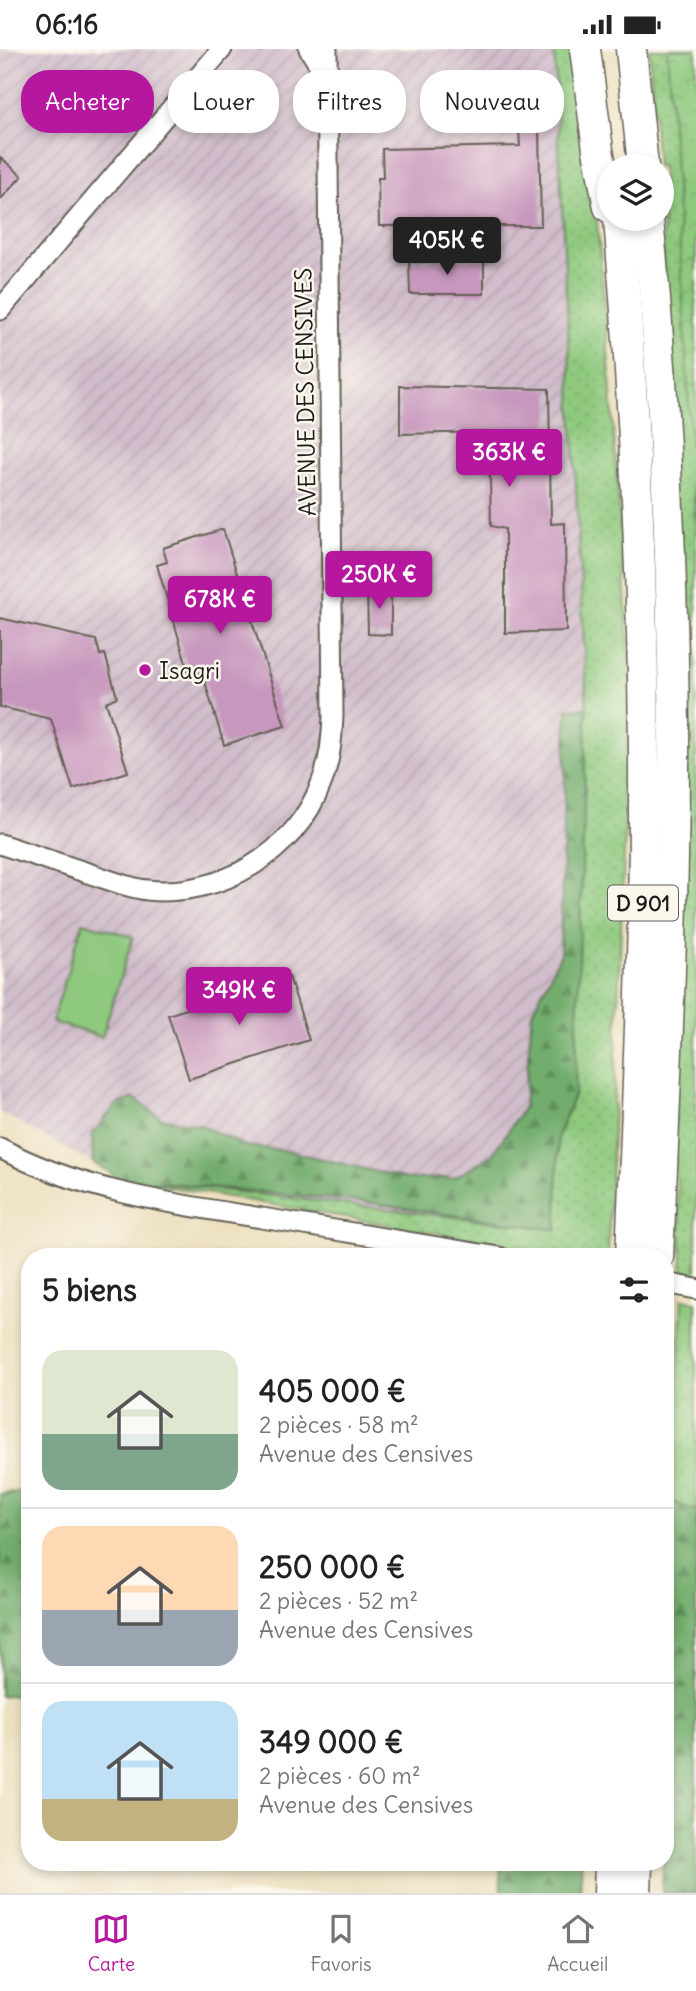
<!DOCTYPE html>
<html lang="fr">
<meta charset="utf-8">
<style>
body{margin:0;font-family:Delius,sans-serif;background:#f2f2f2;color:#222;height:100vh;display:flex;flex-direction:column;font-size:26px;white-space:nowrap}
*{box-sizing:border-box;margin:0}
p{font-size:23px;color:#767676}
.icon{flex:none;width:38px;height:38px;fill:none;stroke:currentColor;stroke-width:2;stroke-linecap:round;stroke-linejoin:round}
.map{position:relative;flex:1;overflow:hidden}
.panel{position:absolute;left:21px;top:1199px;width:653px;height:623px;display:flex;flex-direction:column;background:#fff;border-radius:28px;box-shadow:0 4px 10px #0003}
.panel>*{flex:none}
.guide{position:absolute;left:21px;top:21px;width:654px;height:63px;display:flex;gap:14px}
.controls{position:absolute;left:597px;top:105px;display:grid;gap:14px}
.controls a{display:grid;place-items:center;width:77px;height:77px;border-radius:50%;background:#fff;box-shadow:0 4px 10px #0003;font-size:35px}
.price{position:absolute;translate:-50% -60px;padding:0 16px;border-radius:7px;background:#b5179e;color:#fff;font-size:23px;line-height:46px;filter:drop-shadow(0 2px 4px #0008)}
.price::after{content:'';position:absolute;left:50%;top:42px;width:21px;height:16px;margin-left:-10px;background:inherit;clip-path:polygon(0 0,100% 0,50% 100%)}
.price.on{background:#222;color:#fff}
ul{padding:0;list-style:none}
li{display:flex;align-items:center;gap:21px;height:175px;padding:0 21px}
li+li{border-top:2px solid #e0e0e0}
li span{display:grid;place-items:center;flex:none;width:196px;height:140px;border-radius:21px;color:#555}
li>.icon{margin-inline-start:auto}
span .icon{width:84px;height:84px;fill:#fffc;stroke-width:1}
li b{font-size:30px}
h2{display:flex;justify-content:space-between;align-items:center;height:84px;padding:0 21px;font-size:30px}
.tag{padding:0 24px;border-radius:28px;background:#fff;box-shadow:0 4px 10px #0003;font-size:24px;line-height:63px}
.tag.on{background:#b5179e;color:#fff}
.status{display:flex;justify-content:space-between;align-items:center;height:49px;padding:0 35px;background:#fff;direction:ltr}
.status svg{height:19px;fill:currentColor}
.tabs{display:flex;justify-content:space-around;align-items:center;height:98px;border-top:2px solid #e0e0e0;background:#fff;font-size:19px;color:#767676}
.tabs a{display:grid;justify-items:center;gap:4px}
.tabs .on{color:#b5179e}
.map>svg:first-child{display:block}
.industrial{fill:url(#industrial-furrows)}
.grass{fill:url(#grass-dots);stroke:#55724d;stroke-width:2}
.forest{fill:url(#forest-firs);stroke:#476444;stroke-width:2}
.park{fill:url(#park-crowns);stroke:#55724d;stroke-width:2}
.pitch{fill:#8ec97e;stroke:#55724d;stroke-width:2}
.building{fill:#c797bd}
.lines{fill:none;stroke-linecap:round;stroke-linejoin:round}
.street-casing{stroke:#656155;stroke-width:23}
.primary-casing{stroke:#656155;stroke-width:33}
.street{stroke:#fff;stroke-width:19}
.primary{stroke:#fff;stroke-width:30}
.poi-dot{fill:#b5179e;stroke:#fbf7ec;stroke-width:2.5}
.labels{text-anchor:middle;dominant-baseline:central;stroke-width:5;stroke-linejoin:round;paint-order:stroke}
.shield{fill:#fbf7ec;stroke:#5f5e5a;stroke-width:2}
.shield-label{font-size:21px;font-weight:bold;fill:#1c1c1c}
.street-label{font-size:23px;fill:#1c1c1c;stroke:#fbf7ec}
.poi-label{font-size:23px;fill:#1c1c1c;stroke:#fbf7ec;text-anchor:start}
</style>
<div class="status"><b>06:16</b><svg viewBox="0 0 49 12"><path d="M0 12V9h3v3zM5 12V6h3v6zM10 12V3h3v9zM15 12V0h3v12zM26 1h20v11H26zM47 4h2v5h-2z"/></svg></div>
<div class="map">
<svg width="696" height="1844" viewBox="0 0 696 1844">
<defs>
<pattern id="industrial-furrows" width="10" height="10" patternUnits="userSpaceOnUse" patternTransform="scale(1.75)"><rect width="10" height="10" fill="#d1bdcb"/><path d="M-1 1l2-2M0 10L10 0M9 11l2-2" fill="none" stroke="#b3a2ae"/></pattern>
<pattern id="grass-dots" width="8" height="8" patternUnits="userSpaceOnUse" patternTransform="scale(1.75)"><rect width="8" height="8" fill="#8ec97e"/><path d="M2 2h.1M6 6h.1" fill="none" stroke="#7aac6c" stroke-width="1.8" stroke-linecap="round"/></pattern>
<pattern id="forest-firs" width="22" height="20" patternUnits="userSpaceOnUse" patternTransform="scale(1.75)"><rect width="22" height="20" fill="#72ad6d"/><path d="M5 1l3.5 6h-7zM16 11l3.5 6h-7z" fill="#5d8c59"/></pattern>
<pattern id="park-crowns" width="20" height="18" patternUnits="userSpaceOnUse" patternTransform="scale(1.75)"><rect width="20" height="18" fill="#8ec97e"/><path d="M2 6a3 3 0 1 1 6 0M12 15a3 3 0 1 1 6 0" fill="none" stroke="#7aac6c"/></pattern>
</defs>
<rect width="100%" height="100%" fill="#fbf7ec"/>
<filter id="ink" filterUnits="userSpaceOnUse"><feTurbulence type="fractalNoise" baseFrequency=".0143" numOctaves="2"/><feDisplacementMap in="SourceGraphic" scale="14" xChannelSelector="R" yChannelSelector="G"/><feConvolveMatrix kernelMatrix="1 2 1 2 8 2 1 2 1" color-interpolation-filters="sRGB"/></filter>
<filter id="wash" filterUnits="userSpaceOnUse"><feTurbulence type="fractalNoise" baseFrequency=".00686" numOctaves="4" result="noise"/><feDisplacementMap in="SourceGraphic" scale="28" xChannelSelector="R" yChannelSelector="G"/><feGaussianBlur stdDeviation="1.57" result="paint"/><feColorMatrix in="noise" values="0 0 0 0 0 0 0 0 0 0 0 0 0 0 0 0 0 1.4 0 .05"/><feComposite in="paint" operator="in"/></filter>
<g filter="url(#wash)">
<rect width="100%" height="100%" fill="#ede0bf"/>
<!-- industrial -->
<polygon class="industrial" points="0,0 554,0 589,709 569,1182 119,1129 0,1063"/>
<!-- grass -->
<g class="grass">
<polygon points="554,0 579,0 589,84 606,272 631,629 608,1207 568,1207 119,1129 557,1180 558,1086 575,1044 587,659"/>
<polygon points="649,0 675,0 696,217 696,1226 683,1224 676,1122 662,117 657,117"/>
<polygon points="682,1250 696,1252 696,1460 693,1461 670,1452"/>
</g>
<!-- forest -->
<g class="forest">
<polygon points="587,659 575,1044 558,1086 557,1181 363,1153 119,1129 93,1114 92,1086 116,1056 134,1049 161,1069 200,1076 245,1097 289,1102 407,1130 454,1129 493,1105 524,1058 532,963 560,907 567,660"/>
<polygon points="30,1441 30,1644 0,1647 0,1445"/>
<polygon points="670,1452 693,1461 696,1460 696,1844 662,1844 663,1813 665,1813"/>
<polygon points="500,1813 582,1813 580,1844 501,1844"/>
</g>
<!-- park -->
<polygon class="park" points="667,0 696,0 696,490 681,214"/>
<!-- pitch -->
<polygon class="pitch" points="83,873 133,888 102,988 52,973"/>
<g id="blocks">
<!-- building -->
<g class="building">
<polygon points="539,81 541,177 379,177 378,129 383,129 382,100 520,97 519,82"/>
<polygon points="0,108 22,127 0,151"/>
<polygon points="484,211 484,245 410,245 409,213"/>
<polygon points="400,337 549,340 551,475 565,474 566,582 505,584 505,480 491,477 489,383 400,385"/>
<polygon points="223,480 285,677 224,696 202,623 190,627 157,516 167,513 163,499"/>
<polygon points="391,539 391,586 368,585 367,540"/>
<polygon points="0,569 96,591 100,606 105,605 117,648 106,653 128,723 73,740 51,670 0,658"/>
<polygon points="289,927 309,991 189,1030 168,966"/>
</g>
</g>
</g>
<g filter="url(#ink)">
<use href="#blocks" fill-opacity="0" stroke="#656155" stroke-width="2"/>
<g class="lines">
<!-- street casing -->
<g class="street-casing">
<g id="street">
<polyline points="309,0 318,14 323,28"/>
<polyline points="0,261 222,0"/>
<path d="M 0,795 C 30,805 61,815 91,825 C 110,831 128,839 147,841 C 220,849 296,803 321,735 C 330,713 332,690 333,667 L 327,0"/>
<path d="M 0,1099 C 80,1142 173,1155 262,1169 C 341,1182 420,1195 499,1208"/>
<polyline points="665,1234 696,1240"/>
</g>
</g>
<!-- primary casing -->
<g class="primary-casing">
<g id="primary">
<polyline points="585,0 598,101 609,158"/>
<polyline points="631,0 643,117"/>
<path d="M 619,170 C 635,367 645,564 644,763 C 644,911 637,1059 631,1208"/>
<path d="M 648,170 C 664,337 672,505 674,672 C 675,851 666,1029 658,1208"/>
<polyline points="609,1844 610,1813"/>
<polyline points="636,1844 637,1813"/>
</g>
</g>
<!-- street -->
<use href="#street" class="street"/>
<!-- primary -->
<use href="#primary" class="primary"/>
</g>
</g>
<!-- markers -->
<circle class="poi-dot" cx="145" cy="621" r="7"/>
<g class="labels">
<!-- shield labels -->
<rect class="shield" x="608" y="836.5" width="70" height="35" rx="5"/>
<g class="shield-label">
<text x="643" y="854">D 901</text>
</g>
<!-- street labels -->
<g class="street-label">
<text transform="translate(305 343) rotate(-91)">AVENUE DES CENSIVES</text>
</g>
<!-- poi labels -->
<g class="poi-label">
<text x="159" y="621">Isagri</text>
</g>
</g>
</svg>
<div class="controls">
<a><svg class="icon" aria-label="layers" viewBox="0 0 24 24"><path d="M12 4l9 5-9 5-9-5zM3 14l9 5 9-5"/></svg></a>
</div>
<b class="price on" style="left:447px;top:228px">405K €</b>
<b class="price" style="left:509px;top:440px">363K €</b>
<b class="price" style="left:379px;top:562px">250K €</b>
<b class="price" style="left:220px;top:587px">678K €</b>
<b class="price" style="left:239px;top:978px">349K €</b>
<div class="guide">
<a class="tag on">Acheter</a>
<a class="tag">Louer</a>
<a class="tag">Filtres</a>
<a class="tag">Nouveau</a>
</div>
<section class="panel">
<h2>5 biens<svg class="icon" aria-label="filters" viewBox="0 0 24 24"><path d="M4 7h16M4 17h16"/><circle cx="9" cy="7" r="2"/><circle cx="15" cy="17" r="2"/></svg></h2>
<ul>
<li><span style="background:linear-gradient(#dfe7d0 60%,#7fa58c 0)"><svg class="icon" aria-label="home" viewBox="0 0 24 24"><path d="M3 11l9-7 9 7M6 9v11h12V9"/></svg></span><div><b>405 000 €</b><p>2 pièces · 58 m²</p><p>Avenue des Censives</p></div></li>
<li><span style="background:linear-gradient(#ffd9b3 60%,#9aa5b1 0)"><svg class="icon" aria-label="home" viewBox="0 0 24 24"><path d="M3 11l9-7 9 7M6 9v11h12V9"/></svg></span><div><b>250 000 €</b><p>2 pièces · 52 m²</p><p>Avenue des Censives</p></div></li>
<li><span style="background:linear-gradient(#bfe0f5 70%,#c2b280 0)"><svg class="icon" aria-label="home" viewBox="0 0 24 24"><path d="M3 11l9-7 9 7M6 9v11h12V9"/></svg></span><div><b>349 000 €</b><p>2 pièces · 60 m²</p><p>Avenue des Censives</p></div></li>
</ul>
</section>
</div>
<nav class="tabs">
<a class="on"><svg class="icon" aria-label="map" viewBox="0 0 24 24"><path d="M3 6l6-2 6 2 6-2v14l-6 2-6-2-6 2zM9 4v14M15 6v14"/></svg>Carte</a>
<a><svg class="icon" aria-label="saved" viewBox="0 0 24 24"><path d="M7 4h10v16l-5-4-5 4z"/></svg>Favoris</a>
<a><svg class="icon" aria-label="home" viewBox="0 0 24 24"><path d="M3 11l9-7 9 7M6 9v11h12V9"/></svg>Accueil</a>
</nav>
